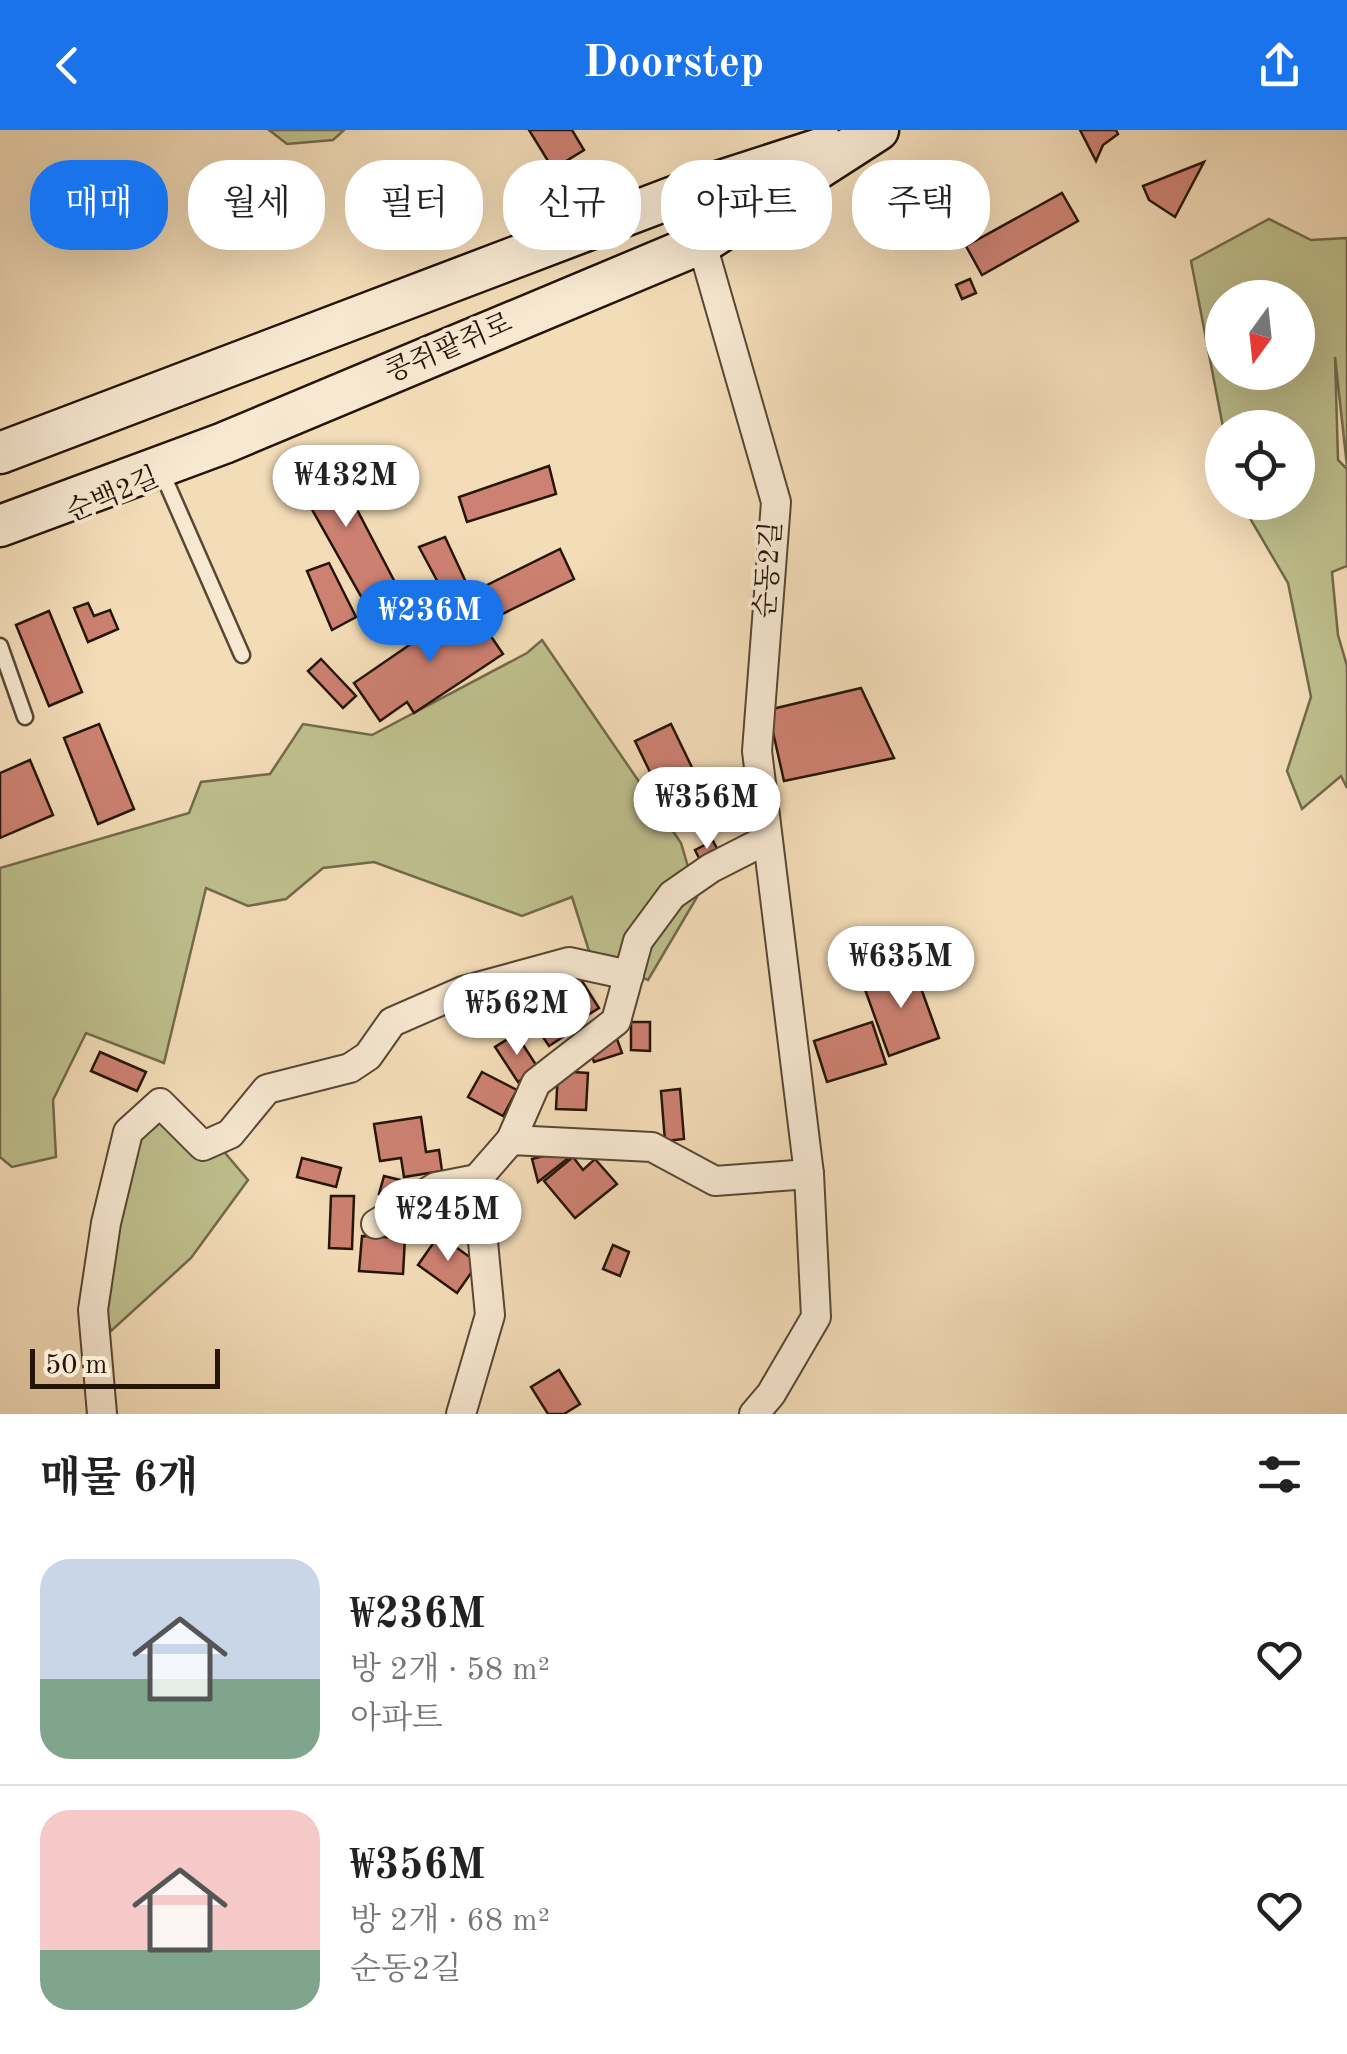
<!DOCTYPE html>
<html lang="ko">
<meta charset="utf-8">
<style>
body{margin:0;font-family:"Old Standard TT","Noto Serif KR",serif;background:#f2f2f2;color:#222;height:100vh;display:flex;flex-direction:column;font-size:38px;white-space:nowrap}
*{box-sizing:border-box;margin:0}
p{font-size:32px;color:#767676}
.icon{flex:none;width:55px;height:55px;fill:none;stroke:currentColor;stroke-width:2;stroke-linecap:round;stroke-linejoin:round}
.map{position:relative;height:1284px;overflow:hidden}
.sheet{display:flex;flex-direction:column;background:#fff;flex:1}
.sheet>*{flex:none}
.guide{position:absolute;left:30px;top:30px;width:1288px;height:90px;display:flex;gap:20px}
.needle{width:65px;rotate:195deg}
.buttons{position:absolute;left:1205px;top:150px;display:grid;gap:20px}
.buttons a{display:grid;place-items:center;width:110px;height:110px;border-radius:50%;background:#fff;box-shadow:0 10px 40px #0002;font-size:50px}
.scale{position:absolute;left:30px;bottom:25px;width:190px;box-sizing:border-box;padding-left:10px;border:5px solid #251507;border-top:0;font-size:28px;line-height:35px;white-space:nowrap;color:#251507;-webkit-text-stroke:8px #f7e8d1;paint-order:stroke}
.price{position:absolute;translate:-50% -85px;padding:0 22px;border-radius:35px;background:#fff;color:#222;font-size:32px;line-height:65px;filter:drop-shadow(0 2px 5px #0008)}
.price::after{content:'';position:absolute;left:50%;top:60px;width:30px;height:22px;margin-left:-15px;background:inherit;clip-path:polygon(0 0,100% 0,50% 100%)}
.price.selected{background:#1a73e8;color:#fff}
ul{padding:0;list-style:none}
li{display:flex;align-items:center;gap:30px;height:250px;padding:0 40px}
li+li{border-top:2px solid #e0e0e0}
li span{display:grid;place-items:center;flex:none;width:280px;height:200px;border-radius:30px;color:#555}
li>.icon{margin-inline-start:auto}
span .icon{width:120px;height:120px;fill:#fffc;stroke-width:1}
li b{font-size:42px}
h2{display:flex;justify-content:space-between;align-items:center;height:120px;padding:0 40px;font-size:42px}
.pill{padding:0 35px;border-radius:40px;background:#fff;box-shadow:0 10px 40px #0002;font-size:35px;line-height:90px}
.pill.selected{background:#1a73e8;color:#fff}
header{display:flex;justify-content:space-between;align-items:center;height:130px;padding:0 40px;background:#1a73e8;color:#fff;font-size:45px;font-weight:600}
.map>svg:first-child{display:block}
.green{fill:#bebf8d;stroke:#726a4a;stroke-width:2.5;fill-rule:evenodd}
.building{fill:#cd8172;stroke:#251507;stroke-width:2.5}
.lines{fill:none;stroke-linecap:round;stroke-linejoin:round}
.service-casing{stroke:#584733;stroke-width:19}
.minor-casing{stroke:#584733;stroke-width:32}
.secondary-casing{stroke:#251507;stroke-width:45}
.service{stroke:#f7e8d1;stroke-width:14}
.minor{stroke:#f7e8d1;stroke-width:28}
.secondary{stroke:#f7e8d1;stroke-width:40}
.labels{text-anchor:middle;dominant-baseline:central;stroke-width:8;stroke-linejoin:round;paint-order:stroke}
.street-label{font-size:28px;fill:#251507;stroke:#f7e8d1}
</style>
<header><svg class="icon" aria-label="back" viewBox="0 0 24 24"><path d="M15 5l-7 7 7 7"/></svg>Doorstep<svg class="icon" aria-label="share" viewBox="0 0 24 24"><path d="M12 15V3M7 8l5-5 5 5M5 13v7h14v-7"/></svg></header>
<div class="map">
<svg width="1347" height="1284" viewBox="0 0 1347 1284">
<rect width="100%" height="100%" fill="#f3dcb8"/>
<filter id="stains"><feTurbulence type="fractalNoise" baseFrequency=".002" numOctaves="4"/><feColorMatrix values="0 0 0 0 .2 0 0 0 0 .09 0 0 0 0 .02 0 0 0 .5 -.17"/></filter>
<radialGradient id="worn" r=".72"><stop offset=".6" stop-color="#630" stop-opacity="0"/><stop offset="1" stop-color="#630" stop-opacity=".3"/></radialGradient>
<!-- green -->
<g class="green">
<polygon points="269,0 344,0 333,10 287,14"/>
<path d="M 1269,89 L 1311,110 L 1347,108 L 1347,336 L 1335,227 L 1338,330 L 1347,339 L 1347,436 L 1332,442 L 1338,505 L 1347,536 L 1347,658 L 1341,646 L 1302,679 L 1287,641 L 1311,567 L 1288,453 L 1241,373 L 1298,372 L 1298,298 L 1223,297 L 1191,131 ZM 1222,168 L 1298,168 L 1298,242 L 1222,242 Z"/>
<polygon points="542,510 681,713 697,767 648,850 589,821 572,767 522,786 374,732 323,738 286,769 248,776 206,758 164,933 86,903 53,970 56,1027 12,1037 0,1027 0,738 189,683 201,652 270,644 303,594 372,605 527,523"/>
<polygon points="159,984 220,1017 248,1050 191,1128 111,1201 103,1172 134,1008"/>
</g>
<!-- building -->
<g class="building">
<polygon points="529,0 572,0 584,20 553,39"/>
<polygon points="1080,0 1116,0 1118,4 1103,15 1096,31"/>
<polygon points="1204,32 1175,87 1149,70 1143,56"/>
<polygon points="1062,63 1078,91 982,145 966,116"/>
<polygon points="970,149 976,163 962,169 956,155"/>
<polygon points="329,326 399,460 367,477 292,344"/>
<polygon points="549,336 556,364 467,392 459,367"/>
<polygon points="445,407 471,463 448,471 419,417"/>
<polygon points="560,419 574,449 490,490 475,461"/>
<polygon points="329,433 356,487 332,500 307,441"/>
<polygon points="88,473 94,486 110,480 118,499 88,512 74,478"/>
<polygon points="469,474 503,524 414,583 407,572 380,591 354,553"/>
<polygon points="49,481 82,562 49,576 16,495"/>
<polygon points="321,529 356,566 343,578 308,541"/>
<polygon points="861,558 894,628 784,651 768,580"/>
<polygon points="99,594 134,679 98,694 64,608"/>
<polygon points="671,594 714,683 678,700 635,611"/>
<polygon points="30,630 53,685 0,708 0,643"/>
<polygon points="713,711 720,724 702,734 695,720"/>
<polygon points="903,813 911,831 878,846 870,827"/>
<polygon points="913,836 939,908 889,926 863,854"/>
<polygon points="580,848 599,878 581,889 562,859"/>
<polygon points="546,862 572,901 549,916 523,877"/>
<polygon points="631,892 650,892 650,921 631,920"/>
<polygon points="872,892 886,934 827,952 814,911"/>
<polygon points="516,904 538,938 518,952 495,917"/>
<polygon points="617,909 622,923 594,932 589,918"/>
<polygon points="100,922 146,942 137,961 91,941"/>
<polygon points="558,941 588,943 586,980 556,979"/>
<polygon points="482,942 517,960 503,986 468,967"/>
<polygon points="680,959 684,1009 665,1011 661,961"/>
<polygon points="421,987 426,1022 439,1020 442,1041 404,1047 401,1028 380,1031 374,994"/>
<polygon points="570,1019 571,1026 538,1052 532,1029"/>
<polygon points="573,1027 583,1040 595,1029 617,1054 575,1088 544,1051"/>
<polygon points="302,1028 341,1038 336,1057 297,1047"/>
<polygon points="384,1046 400,1050 395,1068 379,1064"/>
<polygon points="331,1066 354,1066 352,1119 329,1118"/>
<polygon points="439,1105 478,1133 457,1163 418,1135"/>
<polygon points="362,1106 405,1108 403,1144 359,1141"/>
<polygon points="613,1115 629,1122 620,1146 603,1139"/>
<polygon points="559,1240 580,1274 564,1284 548,1284 531,1257"/>
</g>
<g class="lines">
<!-- service casing -->
<g class="service-casing">
<g id="service">
<polyline points="163,345 242,525"/>
<polyline points="0,516 25,587"/>
</g>
</g>
<!-- minor casing -->
<g class="minor-casing">
<g id="minor">
<polyline points="687,62 776,372 757,621 809,1044 816,1187 771,1264 754,1284"/>
<polyline points="511,1010 536,953 616,891 638,811 672,765 711,738 766,710"/>
<polyline points="376,1094 436,1057 477,1049"/>
<polyline points="102,1284 93,1180 106,1093 128,1002 160,973 203,1016 230,1004 267,959 350,938 368,926 392,892 463,861 569,832 629,845"/>
<polyline points="461,1284 490,1185 477,1049 511,1010 652,1017 715,1051 809,1044"/>
</g>
</g>
<!-- secondary casing -->
<g class="secondary-casing">
<g id="secondary">
<polyline points="0,323 687,62 826,17"/>
<polyline points="0,396 224,313 704,112 878,0"/>
</g>
</g>
<!-- service -->
<use href="#service" class="service"/>
<!-- minor -->
<use href="#minor" class="minor"/>
<!-- secondary -->
<use href="#secondary" class="secondary"/>
</g>
<g class="labels">
<!-- street labels -->
<g class="street-label">
<text transform="translate(449 219) rotate(-23)">콩쥐팥쥐로</text>
<text transform="translate(113 366) rotate(-23)">순백2길</text>
<text transform="translate(770 440) rotate(-86)">순동2길</text>
</g>
</g>
<rect width="100%" height="100%" filter="url(#stains)"/>
<rect width="100%" height="100%" fill="url(#worn)"/>
</svg>
<div class="buttons">
<a><svg class="needle" viewBox="-14 -14 28 28"><path d="M0-13l5 13h-10z" fill="#e53935"/><path d="M0 13l5-13h-10z" fill="#767676"/></svg></a>
<a><svg class="icon" aria-label="locate" viewBox="0 0 24 24"><circle cx="12" cy="12" r="6"/><path d="M12 2v4M12 18v4M2 12h4M18 12h4"/></svg></a>
</div>
<div class="scale">50 m</div>
<b class="price" style="left:346px;top:400px">₩432M</b>
<b class="price selected" style="left:430px;top:535px">₩236M</b>
<b class="price" style="left:707px;top:722px">₩356M</b>
<b class="price" style="left:901px;top:881px">₩635M</b>
<b class="price" style="left:517px;top:928px">₩562M</b>
<b class="price" style="left:448px;top:1134px">₩245M</b>
<div class="guide">
<a class="pill selected">매매</a>
<a class="pill">월세</a>
<a class="pill">필터</a>
<a class="pill">신규</a>
<a class="pill">아파트</a>
<a class="pill">주택</a>
</div>
</div>
<section class="sheet">
<h2>매물 6개<svg class="icon" aria-label="filters" viewBox="0 0 24 24"><path d="M4 7h16M4 17h16"/><circle cx="9" cy="7" r="2"/><circle cx="15" cy="17" r="2"/></svg></h2>
<ul>
<li><span style="background:linear-gradient(#c9d6e8 60%,#7fa58c 0)"><svg class="icon" aria-label="home" viewBox="0 0 24 24"><path d="M3 11l9-7 9 7M6 9v11h12V9"/></svg></span><div><b>₩236M</b><p>방 2개 · 58 m²</p><p>아파트</p></div><svg class="icon" aria-label="heart" viewBox="0 0 24 24"><path d="M12 20l-8-8c-3-5 5-10 8-4 3-6 11-1 8 4z"/></svg></li>
<li><span style="background:linear-gradient(#f6c9c9 70%,#7fa58c 0)"><svg class="icon" aria-label="home" viewBox="0 0 24 24"><path d="M3 11l9-7 9 7M6 9v11h12V9"/></svg></span><div><b>₩356M</b><p>방 2개 · 68 m²</p><p>순동2길</p></div><svg class="icon" aria-label="heart" viewBox="0 0 24 24"><path d="M12 20l-8-8c-3-5 5-10 8-4 3-6 11-1 8 4z"/></svg></li>
</ul>
</section>
